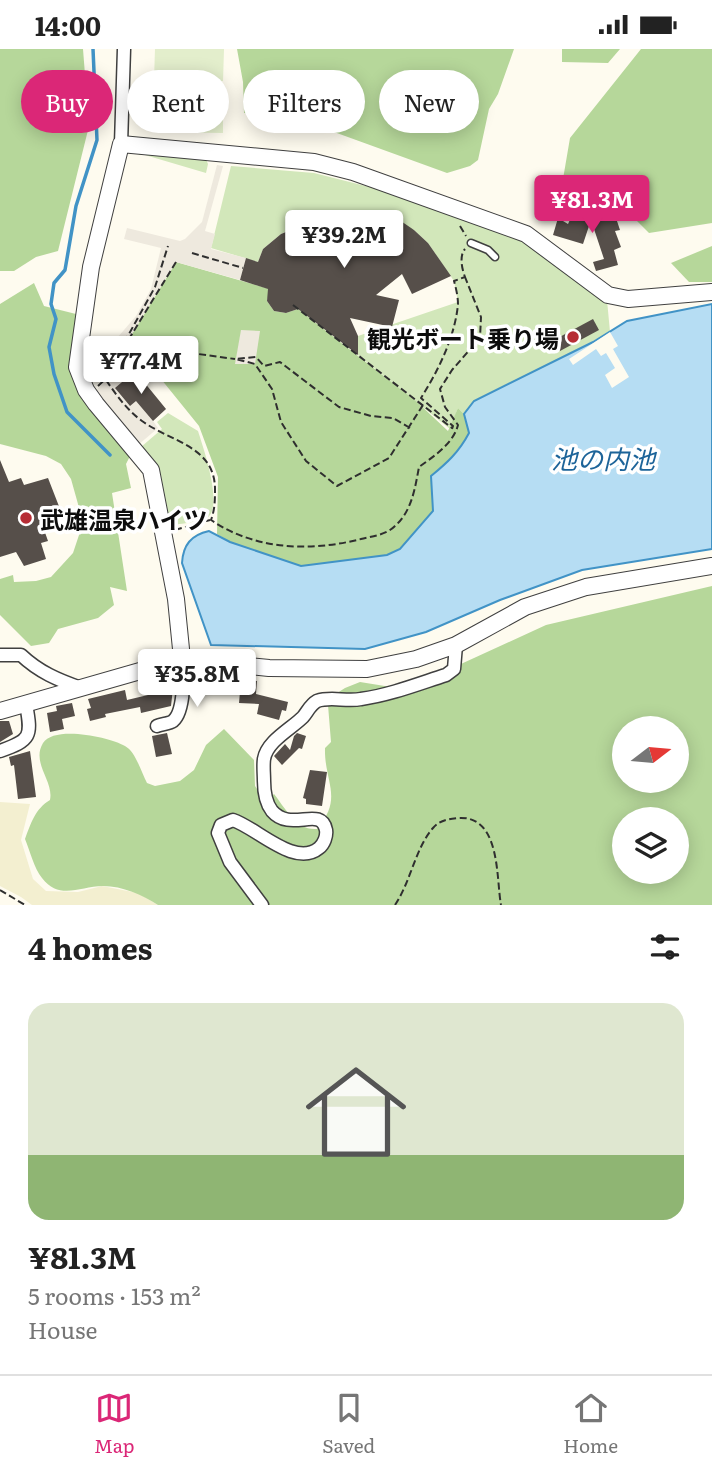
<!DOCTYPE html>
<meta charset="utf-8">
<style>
body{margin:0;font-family:Literata,"Noto Sans JP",serif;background:#f2f2f2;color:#222;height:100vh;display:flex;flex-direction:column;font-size:26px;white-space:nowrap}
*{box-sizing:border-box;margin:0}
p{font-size:23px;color:#767676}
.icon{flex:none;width:38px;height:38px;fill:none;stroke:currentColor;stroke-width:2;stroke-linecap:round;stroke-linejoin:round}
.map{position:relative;height:856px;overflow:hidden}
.sheet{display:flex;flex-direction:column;background:#fff;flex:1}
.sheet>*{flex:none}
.top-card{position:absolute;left:21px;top:21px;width:670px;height:63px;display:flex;gap:14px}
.needle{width:46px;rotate:74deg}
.controls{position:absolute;left:612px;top:667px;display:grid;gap:14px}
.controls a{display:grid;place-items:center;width:77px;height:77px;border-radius:50%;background:#fff;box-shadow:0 4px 18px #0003;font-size:35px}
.price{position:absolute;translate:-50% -60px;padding:0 16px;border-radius:7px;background:#fff;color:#222;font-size:23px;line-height:46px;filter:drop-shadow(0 2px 4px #0008)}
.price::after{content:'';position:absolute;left:50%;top:42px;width:21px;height:16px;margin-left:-10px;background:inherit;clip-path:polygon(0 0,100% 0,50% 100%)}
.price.on{background:#db2777;color:#fff}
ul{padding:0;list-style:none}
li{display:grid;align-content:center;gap:14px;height:371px;padding:0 28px}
li span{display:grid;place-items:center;height:217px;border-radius:21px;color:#555}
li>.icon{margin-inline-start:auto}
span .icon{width:126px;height:126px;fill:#fffc;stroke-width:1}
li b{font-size:30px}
h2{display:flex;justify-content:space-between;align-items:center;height:84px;padding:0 28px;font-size:30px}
.chip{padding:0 24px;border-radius:32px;background:#fff;box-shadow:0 4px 18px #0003;font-size:24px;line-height:63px}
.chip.on{background:#db2777;color:#fff}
.status{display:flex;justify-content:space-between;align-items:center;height:49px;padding:0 35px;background:#fff;direction:ltr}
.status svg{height:19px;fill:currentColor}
.menu{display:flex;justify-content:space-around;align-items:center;height:98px;border-top:2px solid #e0e0e0;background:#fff;font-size:19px;color:#767676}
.menu a{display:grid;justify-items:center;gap:4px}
.menu .on{color:#db2777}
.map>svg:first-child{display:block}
.farmland{fill:#f3efd0}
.green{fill:#d2e7ba}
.forest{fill:#b6d79a;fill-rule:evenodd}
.pitch{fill:#e3eecc}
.plaza{fill:#eee9de}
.water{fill:#b6ddf3;stroke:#4193c6;stroke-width:2}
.pier{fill:#fefbef}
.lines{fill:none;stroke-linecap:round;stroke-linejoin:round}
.stream{stroke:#4193c6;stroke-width:3.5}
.building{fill:#564f4a}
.service-casing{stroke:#404040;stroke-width:9}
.minor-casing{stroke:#404040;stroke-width:15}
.tertiary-casing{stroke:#404040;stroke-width:18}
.path{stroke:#2f2f2f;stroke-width:2;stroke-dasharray:7 3.5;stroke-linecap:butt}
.service{stroke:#fff;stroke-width:6}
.minor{stroke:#fff;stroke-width:12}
.tertiary{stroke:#fff;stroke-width:16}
.poi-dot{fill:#b62d35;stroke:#fff;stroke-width:2.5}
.labels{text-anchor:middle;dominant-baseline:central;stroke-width:7;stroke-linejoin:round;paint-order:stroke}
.poi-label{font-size:24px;font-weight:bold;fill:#0d0d0d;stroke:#fff;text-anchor:end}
.water-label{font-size:26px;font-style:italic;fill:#1d6499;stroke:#fff}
</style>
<div class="status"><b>14:00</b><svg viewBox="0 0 49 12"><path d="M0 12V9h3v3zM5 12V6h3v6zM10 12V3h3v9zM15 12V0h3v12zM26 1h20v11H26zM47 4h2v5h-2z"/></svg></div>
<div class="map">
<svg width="712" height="856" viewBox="0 0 712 856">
<rect width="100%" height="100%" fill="#fefbef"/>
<!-- farmland -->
<polygon class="farmland" points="0,753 30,755 21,791 33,830 46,842 78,843 102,837 138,844 158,856 32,856 21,848 0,837"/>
<!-- green -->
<g class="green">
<polygon points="138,101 205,108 208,115 206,124 145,106 139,106"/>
<polygon points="231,117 314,124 449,158 524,187 607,251 610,283 515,333 474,352 464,365 458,359 450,380 358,306 358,287 458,253 454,232 428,194 414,181 372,163 325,167 302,175 281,185 263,200 258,213 211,199"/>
<path d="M 168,364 L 198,382 C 203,398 224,458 207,469 C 200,473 177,475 168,477 L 141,398 L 162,380 L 157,373 Z"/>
</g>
<!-- forest -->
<g class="forest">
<polygon points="0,0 83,0 89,77 58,202 36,208 14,222 0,222"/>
<polygon points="237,0 514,0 498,45 489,60 478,111 470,117 447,124 301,71 244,64 243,33"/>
<polygon points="562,0 620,0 608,14 562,13"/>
<polygon points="641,0 712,0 712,174 649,184 617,152 570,151 563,130 570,89"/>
<polygon points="712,197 712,233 689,233 671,214"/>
<path d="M 176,213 L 270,240 L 267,252 L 274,262 L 286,264 L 298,260 L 417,353 L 448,382 L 458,359 L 464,365 L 469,384 C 459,403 447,414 431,427 L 433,462 L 401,500 L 387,506 L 301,517 L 230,493 L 217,485 L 218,428 L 199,377 L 161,330 L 150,324 L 135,322 L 127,318 L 123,306 L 124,298 Z"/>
<polygon points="34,234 44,257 76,265 71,303 80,344 131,405 126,415 131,439 112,444 127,542 110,538 114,556 98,569 58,580 49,594 31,597 0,566 0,530 13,526 14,533 36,532 51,528 73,504 81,480 78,455 71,430 61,415 46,407 0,395 0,255"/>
<path d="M 712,537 L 712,856 L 158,856 C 142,846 123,837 103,837 C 80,837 60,852 42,829 C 34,819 30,802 25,790 C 31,774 35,760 50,751 C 54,732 31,714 43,694 C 54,676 110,688 125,697 C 136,703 141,723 147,734 L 155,737 L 180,732 L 194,721 L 206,696 L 224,680 L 254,711 L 255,737 L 266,753 L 274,745 C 285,759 297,782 317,780 C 344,749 324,733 325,699 L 331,693 L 328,656 L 331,648 L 345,639 L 360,633 L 391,638 L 450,620 L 546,576 ZM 625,679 L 677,679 L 677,732 L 625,732 ZM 625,770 L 677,770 L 677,822 L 625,822 Z"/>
</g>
<!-- pitch -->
<g class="pitch">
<polygon points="155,0 224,0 223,32 154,31"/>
<polygon points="154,47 223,48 223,84 154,83"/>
</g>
<!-- plaza -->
<g class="plaza">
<polygon points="217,116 223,117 205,182 215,185 211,200 246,209 240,231 176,213 124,298 123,306 127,317 135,322 166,360 153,372 158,379 138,396 93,344 118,321 115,296 118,288 136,267 151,240 161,199 124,190 127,179 180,192 185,190 202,173"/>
<polygon points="241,281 260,282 255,315 235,315"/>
</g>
<!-- water -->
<path class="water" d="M 712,255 L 712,500 L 582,521 L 500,551 L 426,583 L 365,600 L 211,596 L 182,514 C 183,496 191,486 209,482 L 230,493 L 301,517 L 387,506 L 400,500 L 433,462 L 431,427 C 447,414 459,403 469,384 L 464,365 L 474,352 L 593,293 L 627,272 Z"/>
<!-- pier -->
<polygon class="pier" points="610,283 618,297 613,300 629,328 612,339 605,326 615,319 606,304 601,307 596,300 573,316 569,310"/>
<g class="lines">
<!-- stream -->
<polyline class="stream" points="93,0 97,91 76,157 65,221 54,234 51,255 56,270 49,298 54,325 67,363 110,406"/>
</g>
<!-- building -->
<g class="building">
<polygon points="576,158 603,170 615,166 620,181 615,182 621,198 614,201 618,216 596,222 593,213 604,210 591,171 583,195 553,186 558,169 568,175"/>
<polygon points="372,163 395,168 414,181 428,194 451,227 412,245 402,225 376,246 399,251 392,278 350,269 358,287 358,306 298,260 286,264 274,262 267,252 268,240 240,231 246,209 258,213 263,200 281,185 325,167"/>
<polygon points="593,270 599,281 560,302 554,291"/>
<polygon points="135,322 166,360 153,372 136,352 130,357 115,339"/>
<polygon points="0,411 9,433 21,429 24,436 48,429 62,465 41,472 48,492 41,494 46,510 24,517 16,503 0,508"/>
<polygon points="174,630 171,657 141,664 140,658 105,665 106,668 90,672 87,660 91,659 88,650 125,641 127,651 148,646 146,637"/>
<polygon points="241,631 257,632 256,645 288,653 286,662 282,661 279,671 257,665 259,655 239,654"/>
<polygon points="72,654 75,667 62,670 64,680 50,683 47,664 57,662 56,657"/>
<polygon points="0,672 9,672 13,685 0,693"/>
<polygon points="167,684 172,705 156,708 152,687"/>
<polygon points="297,684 306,687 302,700 299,699 282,716 274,707 285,695 290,701 294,687"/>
<polygon points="30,702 36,748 18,750 14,716 11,717 9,708"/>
<polygon points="310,721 327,723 322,757 306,755 306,750 303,749"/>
</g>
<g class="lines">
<!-- service casing -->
<g class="service-casing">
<polyline id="service" points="471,194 488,201 495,208"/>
</g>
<!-- minor casing -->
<g class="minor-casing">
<g id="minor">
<polyline points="121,95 124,0"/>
<path d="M 0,606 L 21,606 C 39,623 58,631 81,639"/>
<path d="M 157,677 C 161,675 169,675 173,672 C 185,662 184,623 182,610"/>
<path d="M 0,702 C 31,691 32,688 26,655"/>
<path d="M 262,856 L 230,813 L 218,784 L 221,776 L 233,771 C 257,779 295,819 319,799 C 324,795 327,787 326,781 C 321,756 291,784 272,762 C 265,753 264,742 264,732 C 264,725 263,717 264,710 C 267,692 291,680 303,668 C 308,662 310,656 317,652 C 331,647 346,653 361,650 C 390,646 418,635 446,626 L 454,620 L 456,596"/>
</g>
</g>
<!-- tertiary casing -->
<g class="tertiary-casing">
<g id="tertiary">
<polyline points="182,610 176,550 151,421 96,355 86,341 77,318 91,218 121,95 314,113 353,123 526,185 608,246 628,250 712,243"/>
<polyline points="0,662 182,610 269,619 367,620 416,610 456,596 525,558 586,538 712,517"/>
</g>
</g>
<!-- path -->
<g class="path">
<polyline points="460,177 466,187"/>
<polyline points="192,204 243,219"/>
<polyline points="176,213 124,298 123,306 127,318 130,318 154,299 235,310"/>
<polyline points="293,256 452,379"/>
<path d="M 106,331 C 117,347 127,361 142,372 C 171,393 214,397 215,439 C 215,451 215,460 211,471 C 255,501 310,503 361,490 C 373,487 386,486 395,477 C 412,462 415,439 419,418 C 434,407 453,395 458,376 L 445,358 L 440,340 L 452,321 L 480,289 L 481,268 L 465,228"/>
<polyline points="98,337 112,324 114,312 155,238 168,197"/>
<polyline points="410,379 393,369 371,367 339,358 280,313 264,317 256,308 236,310 255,315 272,340 281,373 306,412 337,437 389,409 423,356"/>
<path d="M 452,380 L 453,377 L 421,349 C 438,322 455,288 458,255 C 458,248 456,239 454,232 L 465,228 C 462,220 459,207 465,200"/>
<polyline points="175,481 210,471"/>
<polyline points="0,841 25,856"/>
<path d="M 395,856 C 411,832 415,800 433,779 C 440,771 448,770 458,769 C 501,766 496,829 501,856"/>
</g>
<!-- service -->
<use href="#service" class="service"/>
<!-- minor -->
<use href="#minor" class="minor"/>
<!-- tertiary -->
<use href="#tertiary" class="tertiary"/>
</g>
<!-- markers -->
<g class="poi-dot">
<circle cx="573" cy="288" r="7"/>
<circle cx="26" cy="469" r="7"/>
</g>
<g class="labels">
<!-- poi labels -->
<g class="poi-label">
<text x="559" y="288">観光ボート乗り場</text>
<text x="40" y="469" text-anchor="start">武雄温泉ハイツ</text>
</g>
<!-- water labels -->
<g class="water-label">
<text x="603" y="408">池の内池</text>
</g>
</g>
</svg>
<div class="controls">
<a><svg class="needle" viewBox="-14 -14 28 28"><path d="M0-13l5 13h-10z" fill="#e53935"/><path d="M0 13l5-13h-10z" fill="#767676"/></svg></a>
<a><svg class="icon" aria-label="layers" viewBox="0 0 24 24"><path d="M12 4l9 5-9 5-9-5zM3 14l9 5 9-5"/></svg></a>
</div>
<b class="price on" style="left:592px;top:186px">¥81.3M</b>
<b class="price" style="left:344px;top:221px">¥39.2M</b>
<b class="price" style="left:141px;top:347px">¥77.4M</b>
<b class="price" style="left:197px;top:660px">¥35.8M</b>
<div class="top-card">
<a class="chip on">Buy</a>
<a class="chip">Rent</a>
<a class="chip">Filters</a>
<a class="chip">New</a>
</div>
</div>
<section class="sheet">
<h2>4 homes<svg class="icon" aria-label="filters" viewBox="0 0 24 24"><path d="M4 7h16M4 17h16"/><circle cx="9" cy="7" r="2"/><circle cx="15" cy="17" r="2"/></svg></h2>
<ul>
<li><span style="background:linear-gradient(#dfe7d0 70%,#8fb573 0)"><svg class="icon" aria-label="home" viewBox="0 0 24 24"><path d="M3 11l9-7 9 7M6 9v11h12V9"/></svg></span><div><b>¥81.3M</b><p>5 rooms · 153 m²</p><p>House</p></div></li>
</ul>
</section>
<nav class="menu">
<a class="on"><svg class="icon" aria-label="map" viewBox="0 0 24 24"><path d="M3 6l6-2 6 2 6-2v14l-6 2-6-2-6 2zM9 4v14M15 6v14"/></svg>Map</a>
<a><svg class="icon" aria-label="saved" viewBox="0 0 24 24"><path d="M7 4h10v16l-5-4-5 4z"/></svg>Saved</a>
<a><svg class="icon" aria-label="home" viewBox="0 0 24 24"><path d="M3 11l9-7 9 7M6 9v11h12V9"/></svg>Home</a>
</nav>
